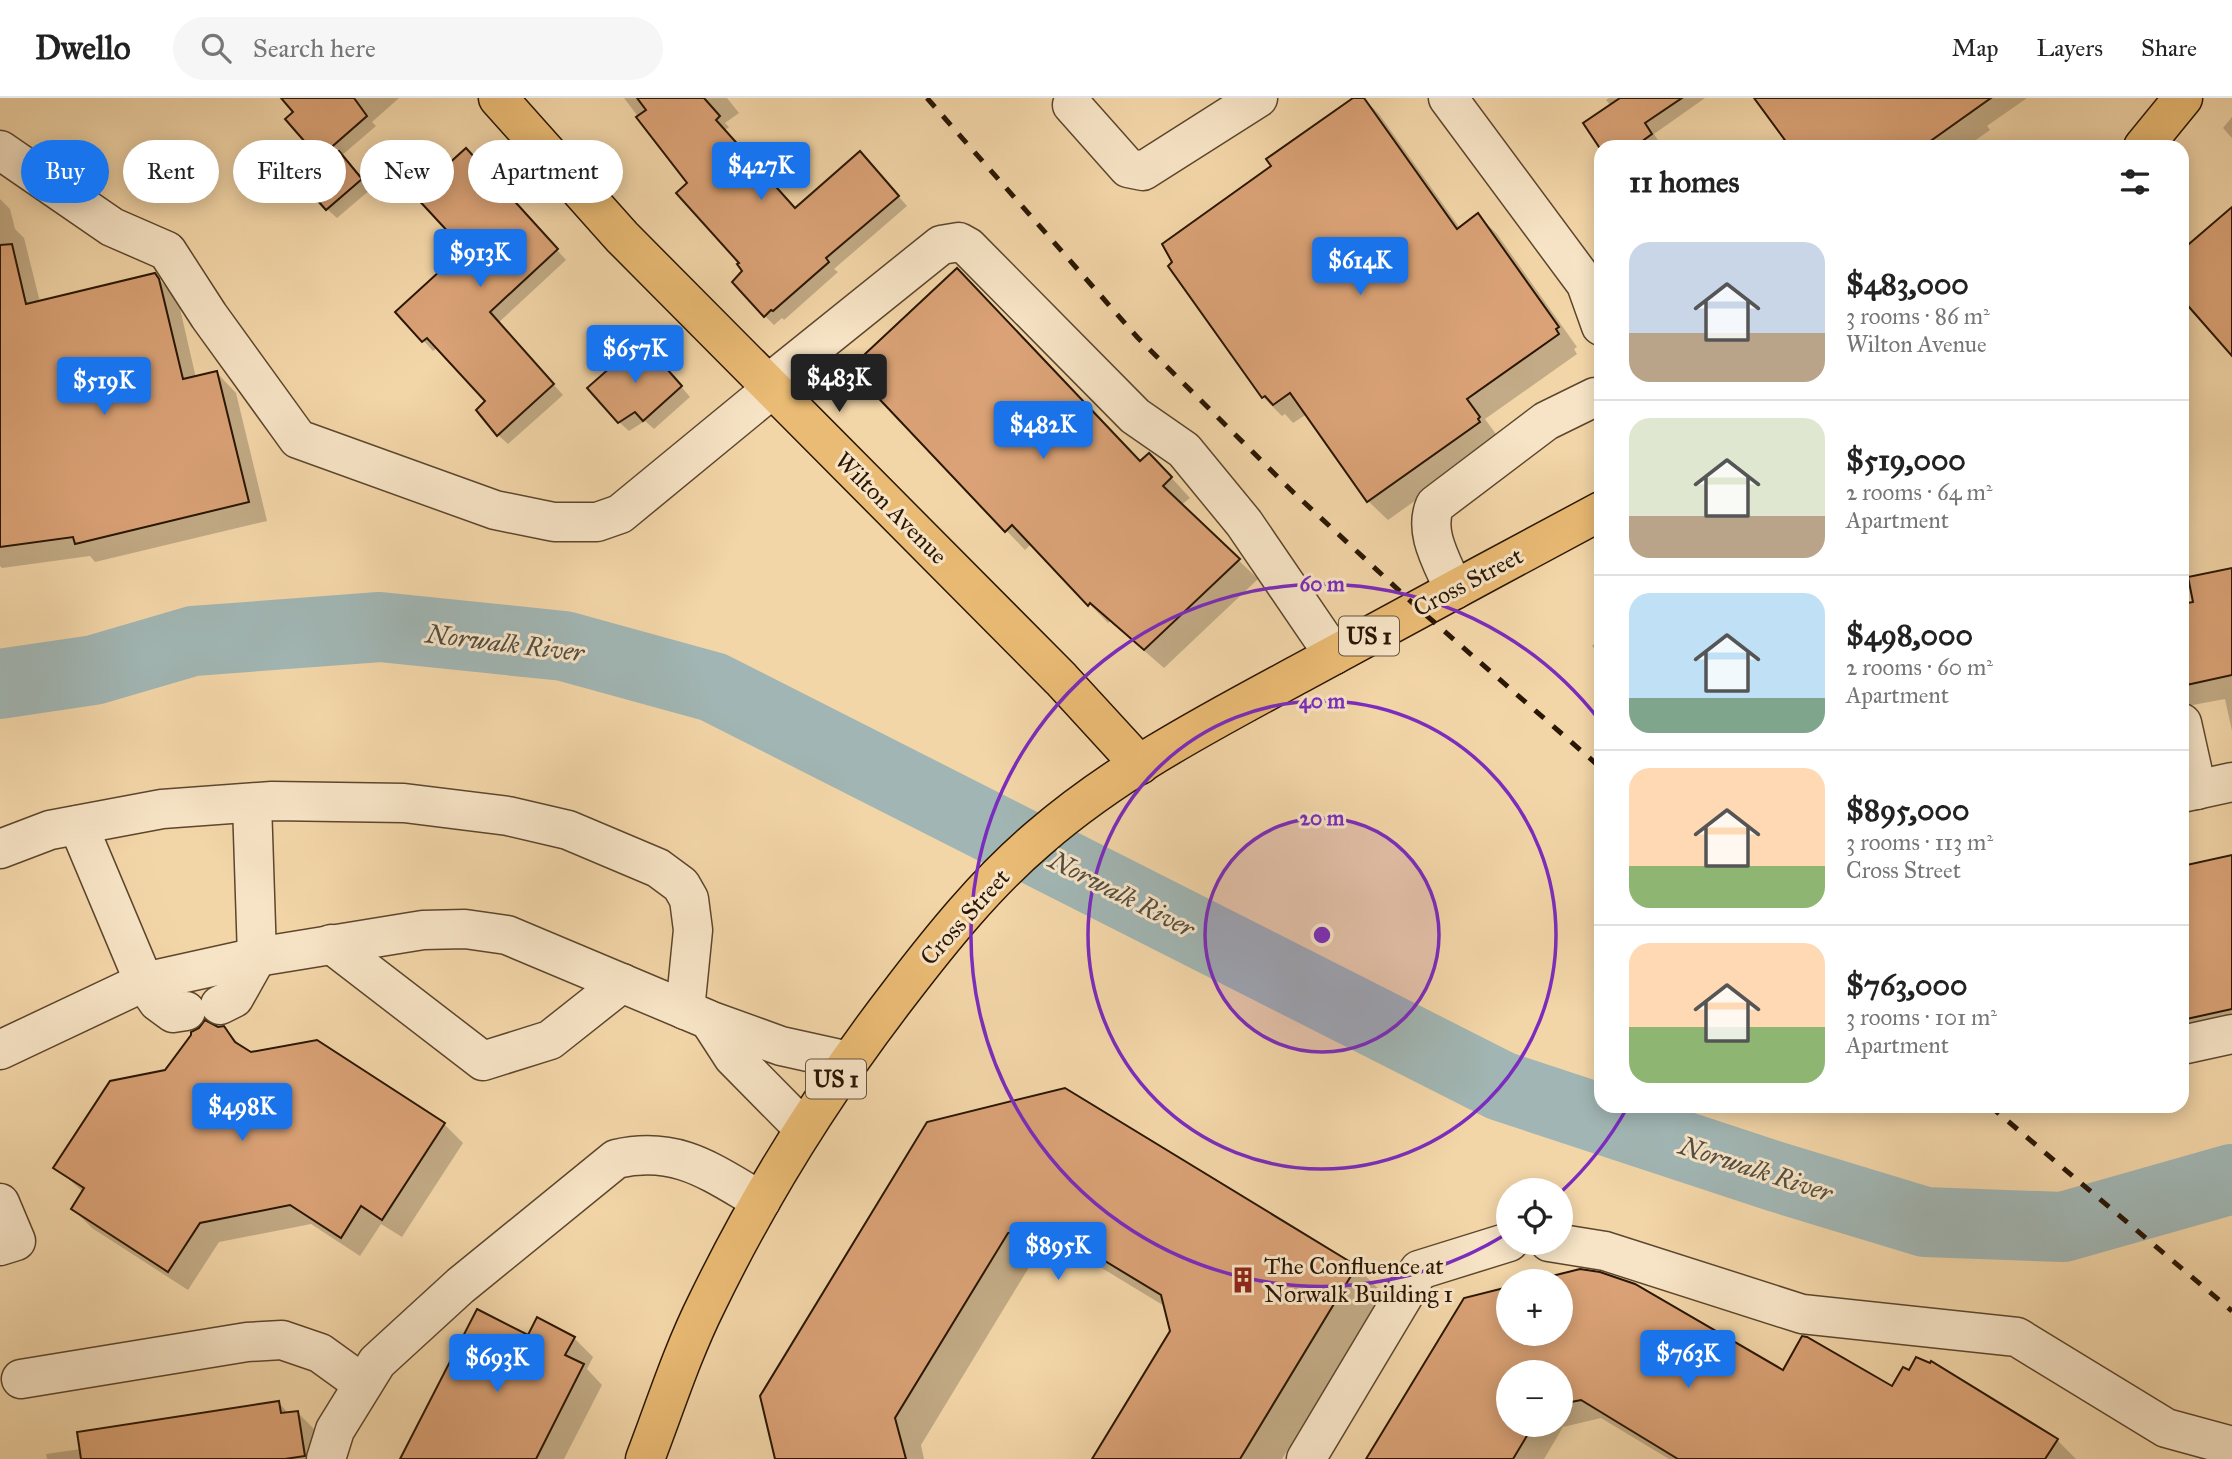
<!DOCTYPE html>
<meta charset="utf-8">
<style>
body{margin:0;font-family:"IM FELL Great Primer",serif;background:#f6f6f6;color:#222;height:100vh;display:flex;flex-direction:column;font-size:26px;white-space:nowrap}
*{box-sizing:border-box;margin:0}
p{font-size:23px;color:#767676}
.icon{flex:none;width:38px;height:38px;fill:none;stroke:currentColor;stroke-width:2;stroke-linecap:round;stroke-linejoin:round}
.map{position:relative;flex:1;overflow:hidden}
.details{position:absolute;left:1594px;top:42px;width:595px;height:973px;display:flex;flex-direction:column;background:#fff;border-radius:21px;box-shadow:0 4px 18px #0003}
.details>*{flex:none}
.guide{position:absolute;left:21px;top:42px;width:665px;height:63px;display:flex;gap:14px}
.controls{position:absolute;left:1496px;top:1080px;display:grid;gap:14px}
.controls a{display:grid;place-items:center;width:77px;height:77px;border-radius:50%;background:#fff;box-shadow:0 4px 18px #0003;font-size:35px}
.price{position:absolute;translate:-50% -60px;padding:0 16px;border-radius:7px;background:#1a73e8;color:#fff;font-size:23px;line-height:46px;filter:drop-shadow(0 2px 4px #0008)}
.price::after{content:'';position:absolute;left:50%;top:42px;width:21px;height:16px;margin-left:-10px;background:inherit;clip-path:polygon(0 0,100% 0,50% 100%)}
.price.active{background:#222;color:#fff}
ul{padding:0;list-style:none}
li{display:flex;align-items:center;gap:21px;height:175px;padding:0 35px}
li+li{border-top:2px solid #e0e0e0}
li span{display:grid;place-items:center;flex:none;width:196px;height:140px;border-radius:21px;color:#555}
li>.icon{margin-inline-start:auto}
span .icon{width:84px;height:84px;fill:#fffc;stroke-width:1}
li b{font-size:30px}
h2{display:flex;justify-content:space-between;align-items:center;height:84px;padding:0 35px;font-size:30px}
.pill{padding:0 24px;border-radius:32px;background:#fff;box-shadow:0 4px 18px #0003;font-size:24px;line-height:63px}
.pill.active{background:#1a73e8;color:#fff}
header{display:flex;align-items:center;gap:42px;box-sizing:border-box;height:98px;padding:0 35px;background:#fff;border-bottom:2px solid #e0e0e0}
header strong{font-size:33px}
nav{display:flex;gap:38px;margin-inline-start:auto;font-size:24px}
.search{width:490px;height:63px;background:#f6f6f6;display:flex;align-items:center;gap:18px;box-sizing:border-box;padding:0 24px;border-radius:38px;color:#767676;font-size:26px}
.map>svg:first-child{display:block}
.shadow{fill:#0003;fill-rule:evenodd}
.lines{fill:none;stroke-linecap:round;stroke-linejoin:round}
.river{stroke:#a1b6b4;stroke-width:70}
.building{fill:#daa276;stroke:#291604;stroke-width:2}
.minor-casing{stroke:#5c462d;stroke-width:41}
.major-casing{stroke:#291604;stroke-width:41}
.minor{stroke:#f7e4c6;stroke-width:38}
.major{stroke:#eabb74;stroke-width:38}
.rail{stroke:#291604;stroke-width:5;stroke-dasharray:12 12;stroke-linecap:butt}
.ring{fill:none;stroke:#7b2cbf;stroke-width:3.5}
.labels{text-anchor:middle;dominant-baseline:central;stroke-width:6;stroke-linejoin:round;paint-order:stroke}
.shield{fill:#f7e4c6;stroke:#67543e;stroke-width:2}
.shield-label{font-size:23px;font-weight:bold;fill:#291604}
.street-label{font-size:24px;fill:#291604;stroke:#f7e4c6}
.poi-label{font-size:24px;fill:#291604;stroke:#f7e4c6;text-anchor:start}
.water-label{font-size:26px;font-style:italic;fill:#534e42;stroke:#f7e4c6}
.centre{fill:#7b2cbf;stroke:#f7e4c6;stroke-width:3.5}
.ring-label{font-size:21px;text-anchor:middle;font-weight:bold;fill:#7b2cbf;stroke:#f7e4c6;stroke-width:6;stroke-linejoin:round;paint-order:stroke}
</style>
<header>
<strong>Dwello</strong>
<div class="search"><svg class="icon" aria-label="search" viewBox="0 0 24 24"><circle cx="10" cy="10" r="6"/><path d="M15 15l6 6"/></svg>Search here</div>
<nav><a>Map</a><a>Layers</a><a>Share</a></nav>
</header>
<div class="map">
<svg width="2232" height="1361" viewBox="0 0 2232 1361">
<rect width="100%" height="100%" fill="#f3d6a8"/>
<filter id="stains"><feTurbulence type="fractalNoise" baseFrequency=".00286" numOctaves="4"/><feColorMatrix values="0 0 0 0 .2 0 0 0 0 .09 0 0 0 0 .02 0 0 0 .5 -.17"/></filter>
<radialGradient id="worn" r=".72"><stop offset=".6" stop-color="#630" stop-opacity="0"/><stop offset="1" stop-color="#630" stop-opacity=".3"/></radialGradient>
<!-- shadow -->
<g class="shadow">
<polygon points="286,0 399,0 372,24 376,28 341,58 371,91 337,120 327,111 327,66 320,58"/>
<polygon points="624,0 727,0 739,15 725,25 729,29 724,33 795,112 869,65 907,108 834,171 838,174 784,222 782,220 774,227 765,218 741,165 689,86"/>
<polygon points="1356,0 1363,0 1379,16 1460,130 1478,117 1497,136 1577,249 1574,251 1577,256 1485,321 1498,339 1498,344 1388,422 1368,403 1307,316 1293,325 1285,316 1282,318 1263,299 1274,69"/>
<polygon points="1609,0 1705,0 1654,36 1661,47 1658,49 1601,50 1585,25 1611,8 1606,2"/>
<polygon points="1757,0 2027,0 1987,28 1990,32 1966,49 1771,49 1785,40"/>
<polygon points="2232,19 2232,40 2223,30"/>
<polygon points="476,62 566,162 498,225 563,297 508,346 498,337 487,303 438,249 433,253 397,214 467,151"/>
<polygon points="0,101 10,111 15,131 24,140 40,204 154,177 174,196 178,202 196,280 217,275 236,295 267,423 95,464 90,458 2,470 0,468"/>
<polygon points="654,257 690,299 654,331 645,323 629,333 619,324"/>
<polygon points="852,270 1168,376 1190,400 1181,407 1258,481 1164,570 1110,523 1108,525 1031,446 1025,452"/>
<polygon points="2232,472 2232,633 2225,601 2182,609 2182,510 2195,505"/>
<polygon points="1601,539 1601,558 1592,548"/>
<polygon points="2232,758 2232,934 2182,945 2182,769"/>
<polygon points="224,930 246,953 444,1026 463,1045 402,1139 381,1126 360,1158 311,1126 219,1144 188,1192 92,1130 73,1111 84,1095 56,1069 166,974 218,931"/>
<polygon points="928,1025 1356,1169 1383,1195 1282,1361 1094,1361 1172,1233 1166,1209 1072,1152 1034,1161 921,1347 924,1361 777,1361"/>
<path d="M 1580,1173 L 1783,1275 L 1893,1290 L 2057,1342 L 2076,1361 L 1669,1361 L 1601,1320 L 1563,1329 L 1544,1361 L 1368,1361 L 1466,1201 L 1508,1191 L 1508,1236 L 1561,1236 L 1561,1183 L 1539,1183 ZM 1508,1274 L 1561,1274 L 1561,1326 L 1508,1326 Z"/>
<polygon points="529,1240 574,1240 593,1259 587,1271 602,1287 564,1361 402,1361"/>
<polygon points="279,1305 289,1316 297,1314 317,1334 321,1361 47,1361 46,1356 81,1351"/>
</g>
<g class="lines">
<!-- river -->
<polyline class="river" points="0,586 94,572 193,543 380,529 564,548 713,589 1501,988 1777,1079 1925,1124 2063,1129 2232,1081"/>
</g>
<!-- building -->
<g class="building">
<polygon points="281,0 354,0 367,18 319,60 285,21 293,14"/>
<polygon points="637,0 704,0 720,18 716,22 795,110 860,53 899,98 826,160 829,164 773,213 771,212 764,219 732,184 742,173 737,166 739,165 676,95 687,85 636,19 646,12"/>
<polygon points="1353,0 1364,0 1457,131 1478,115 1559,229 1556,231 1559,236 1467,301 1480,319 1478,321 1480,324 1367,404 1290,295 1273,307 1265,298 1262,300 1168,168 1172,164 1162,146 1271,68 1266,61"/>
<polygon points="1620,0 1682,0 1645,25 1652,36 1634,49 1599,49 1583,25"/>
<polygon points="1754,0 1991,0 1922,49 1790,49"/>
<polygon points="466,50 558,151 490,214 554,286 497,338 476,312 485,303 427,240 422,244 395,214 464,151 414,97"/>
<polygon points="339,53 362,81 326,112 302,85"/>
<polygon points="2232,109 2232,258 2182,201 2182,152"/>
<polygon points="12,146 26,206 155,175 159,181 183,281 217,273 249,404 75,446 73,439 0,449 0,147"/>
<polygon points="957,170 1140,363 1149,355 1172,379 1163,388 1240,461 1144,552 1090,505 1088,508 1012,427 1005,434 850,270"/>
<polygon points="644,245 682,288 643,323 635,314 618,325 587,290 636,247 638,250"/>
<polygon points="2232,470 2232,577 2182,588 2182,506 2193,504 2188,479"/>
<polygon points="2232,757 2232,911 2182,922 2182,768"/>
<polygon points="205,922 218,929 224,928 235,944 251,954 317,942 445,1025 382,1122 361,1108 341,1140 290,1107 200,1125 168,1174 71,1111 84,1090 53,1070 110,983 165,972 191,937 191,934 199,930"/>
<polygon points="1065,990 1357,1168 1240,1361 1092,1361 1170,1233 1161,1197 1044,1126 1008,1135 895,1320 906,1361 775,1361 760,1298 927,1024"/>
<polygon points="1580,1171 1600,1174 1635,1186 1783,1272 1802,1238 1807,1239 1892,1288 1903,1269 1909,1272 1916,1259 1930,1265 1931,1263 2058,1341 2045,1361 1678,1361 1581,1302 1561,1306 1561,1274 1508,1274 1508,1326 1534,1326 1513,1361 1366,1361 1464,1200 1508,1189 1508,1236 1561,1236 1561,1183 1532,1183"/>
<polygon points="477,1211 528,1237 537,1219 575,1239 565,1257 584,1266 536,1361 400,1361"/>
<polygon points="279,1303 281,1315 298,1313 305,1358 285,1361 81,1361 77,1334"/>
</g>
<g class="lines">
<!-- minor casing -->
<g class="minor-casing">
<g id="minor">
<polyline points="1448,0 1586,186 1601,228"/>
<polyline points="1072,7 1128,70 1143,73 1258,0"/>
<polyline points="0,52 112,129 167,153 209,218 298,341 495,412 554,424 597,424 620,416 772,291"/>
<polyline points="768,286 941,147 959,144 968,149 1135,318 1184,352 1244,425 1334,557"/>
<path d="M 1454,492 C 1443,465 1423,435 1435,407 L 1546,323 L 1595,299 L 1601,300"/>
<polyline points="2182,625 2197,692"/>
<polyline points="2182,695 2232,684"/>
<polyline points="78,727 144,884 158,904 173,915 186,913"/>
<polyline points="0,751 50,732 162,711 272,703 404,705 508,718 568,732 658,770 681,787 689,801 693,832 685,912"/>
<polyline points="331,846 483,963 550,942 622,885"/>
<polyline points="220,907 234,900 257,859 252,705"/>
<polyline points="2182,947 2232,936"/>
<polyline points="0,952 144,884 257,859 423,832 465,831 507,837 707,921"/>
<polyline points="804,1031 733,959 709,922 781,948 849,963"/>
<polyline points="0,1105 16,1143 0,1148"/>
<polyline points="1549,1144 1605,1153 1802,1216 2017,1239 2166,1330 2232,1348"/>
<polyline points="21,1281 247,1244 282,1242 320,1255 363,1286"/>
<path d="M 326,1361 L 335,1332 L 377,1264 L 460,1188 L 616,1061 C 677,1047 711,1074 761,1103"/>
<polyline points="1306,1361 1419,1172 1509,1144"/>
</g>
</g>
<!-- major casing -->
<g class="major-casing">
<g id="major">
<polyline points="498,0 622,139 1061,581 1140,667"/>
<polyline points="2143,49 2183,0"/>
<path d="M 645,1361 C 665,1309 682,1255 707,1205 C 760,1096 825,992 899,896 C 941,841 986,785 1039,740 C 1116,673 1210,624 1299,576 C 1400,521 1500,467 1601,413"/>
</g>
</g>
<!-- minor -->
<use href="#minor" class="minor"/>
<!-- major -->
<use href="#major" class="major"/>
<!-- rail -->
<g class="rail">
<polyline points="927,0 1138,240 1294,395 1419,511 1601,670"/>
<polyline points="1990,1008 2232,1213"/>
</g>
</g>
<!-- distance rings -->
<circle cx="1322" cy="837" r="117" fill="#7b2cbf" fill-opacity=".12"/>
<g class="ring">
<circle cx="1322" cy="837" r="117"/>
<circle cx="1322" cy="837" r="234"/>
<path d="M1627 1010A351 351 0 0 1 1561 1094M1508 1135A351 351 0 1 1 1600 623"/>
</g>
<!-- icons -->
<defs>
<g id="building-bare" transform="scale(2.1)"><path d="M-4-6H4V6H1V3H-1V6H-4ZM-2.5-4.3h1.7v1.8h-1.7ZM.8-4.3h1.7v1.8H.8ZM-2.5-1h1.7V.8h-1.7ZM.8-1h1.7V.8H.8Z" fill="#8f2418" stroke="#f7e4c6" stroke-width="2.5" paint-order="stroke"/></g>
</defs>
<g fill-rule="evenodd">
<use href="#building-bare" x="1243" y="1182"/>
</g>
<g class="labels">
<!-- shield labels -->
<g class="shield">
<rect x="1339" y="518.5" width="60" height="39" rx="5"/>
<rect x="806" y="961.5" width="60" height="39" rx="5"/>
</g>
<g class="shield-label">
<text x="1369" y="538">US 1</text>
<text x="836" y="981">US 1</text>
</g>
<!-- street labels -->
<g class="street-label">
<text transform="translate(891 410) rotate(45)">Wilton Avenue</text>
<text transform="translate(1468 484) rotate(-28)">Cross Street</text>
<text transform="translate(965 819) rotate(-48)">Cross Street</text>
</g>
<!-- poi labels -->
<g class="poi-label">
<text x="1264" y="1168">The Confluence at<tspan x="1264" dy="28">Norwalk Building 1</tspan></text>
</g>
<!-- water labels -->
<g class="water-label">
<text transform="translate(505 545) rotate(7)">Norwalk River</text>
<text transform="translate(1122 796) rotate(27)">Norwalk River</text>
<text transform="translate(1756 1071) rotate(18)">Norwalk River</text>
</g>
</g>
<circle cx="1322" cy="837" r="10" class="centre"/>
<g class="ring-label">
<text x="1322" y="493">60 m</text>
<text x="1322" y="610">40 m</text>
<text x="1322" y="727">20 m</text>
</g>
<rect width="100%" height="100%" filter="url(#stains)"/>
<rect width="100%" height="100%" fill="url(#worn)"/>
</svg>
<div class="controls">
<a><svg class="icon" aria-label="locate" viewBox="0 0 24 24"><circle cx="12" cy="12" r="6"/><path d="M12 2v4M12 18v4M2 12h4M18 12h4"/></svg></a>
<a>+</a>
<a>−</a>
</div>
<b class="price" style="left:761px;top:104px">$427K</b>
<b class="price" style="left:480px;top:191px">$913K</b>
<b class="price" style="left:1360px;top:199px">$614K</b>
<b class="price" style="left:635px;top:287px">$657K</b>
<b class="price active" style="left:839px;top:316px">$483K</b>
<b class="price" style="left:104px;top:319px">$519K</b>
<b class="price" style="left:1043px;top:363px">$482K</b>
<b class="price" style="left:242px;top:1045px">$498K</b>
<b class="price" style="left:1058px;top:1184px">$895K</b>
<b class="price" style="left:1688px;top:1292px">$763K</b>
<b class="price" style="left:497px;top:1296px">$693K</b>
<div class="guide">
<a class="pill active">Buy</a>
<a class="pill">Rent</a>
<a class="pill">Filters</a>
<a class="pill">New</a>
<a class="pill">Apartment</a>
</div>
<section class="details">
<h2>11 homes<svg class="icon" aria-label="filters" viewBox="0 0 24 24"><path d="M4 7h16M4 17h16"/><circle cx="9" cy="7" r="2"/><circle cx="15" cy="17" r="2"/></svg></h2>
<ul>
<li><span style="background:linear-gradient(#c9d6e8 65%,#b9a48a 0)"><svg class="icon" aria-label="home" viewBox="0 0 24 24"><path d="M3 11l9-7 9 7M6 9v11h12V9"/></svg></span><div><b>$483,000</b><p>3 rooms · 86 m²</p><p>Wilton Avenue</p></div></li>
<li><span style="background:linear-gradient(#dfe7d0 70%,#b9a48a 0)"><svg class="icon" aria-label="home" viewBox="0 0 24 24"><path d="M3 11l9-7 9 7M6 9v11h12V9"/></svg></span><div><b>$519,000</b><p>2 rooms · 64 m²</p><p>Apartment</p></div></li>
<li><span style="background:linear-gradient(#bfe0f5 75%,#7fa58c 0)"><svg class="icon" aria-label="home" viewBox="0 0 24 24"><path d="M3 11l9-7 9 7M6 9v11h12V9"/></svg></span><div><b>$498,000</b><p>2 rooms · 60 m²</p><p>Apartment</p></div></li>
<li><span style="background:linear-gradient(#ffd9b3 70%,#8fb573 0)"><svg class="icon" aria-label="home" viewBox="0 0 24 24"><path d="M3 11l9-7 9 7M6 9v11h12V9"/></svg></span><div><b>$895,000</b><p>3 rooms · 113 m²</p><p>Cross Street</p></div></li>
<li><span style="background:linear-gradient(#ffd9b3 60%,#8fb573 0)"><svg class="icon" aria-label="home" viewBox="0 0 24 24"><path d="M3 11l9-7 9 7M6 9v11h12V9"/></svg></span><div><b>$763,000</b><p>3 rooms · 101 m²</p><p>Apartment</p></div></li>
</ul>
</section>
</div>
